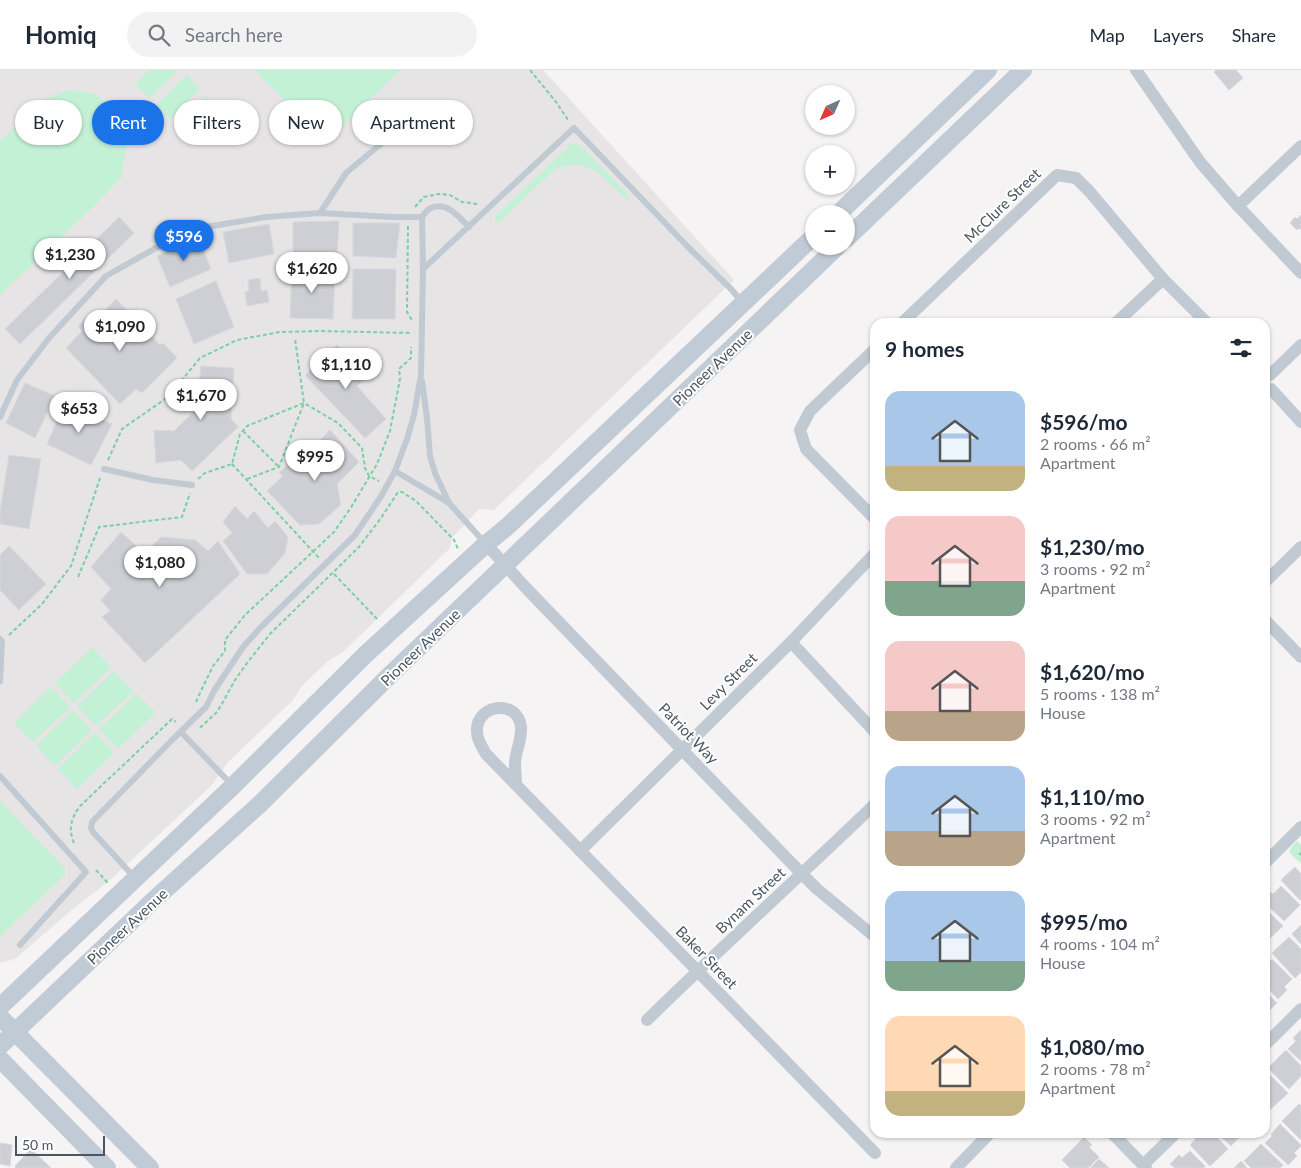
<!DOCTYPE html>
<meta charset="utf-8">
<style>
body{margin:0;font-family:Lato,sans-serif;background:#f2f2f3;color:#1f2937;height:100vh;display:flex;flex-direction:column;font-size:19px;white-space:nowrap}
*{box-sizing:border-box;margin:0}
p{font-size:16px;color:#747a83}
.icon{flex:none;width:28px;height:28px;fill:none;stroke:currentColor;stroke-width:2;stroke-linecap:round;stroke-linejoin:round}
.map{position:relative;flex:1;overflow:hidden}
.details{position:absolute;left:870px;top:248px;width:400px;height:820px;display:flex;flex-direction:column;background:#fff;border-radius:15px;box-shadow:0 1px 4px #0004}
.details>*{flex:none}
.banner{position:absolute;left:15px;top:30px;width:475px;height:45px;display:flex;gap:10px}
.needle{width:32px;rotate:225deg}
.controls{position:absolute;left:805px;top:15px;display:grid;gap:10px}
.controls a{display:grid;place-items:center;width:50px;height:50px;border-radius:50%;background:#fff;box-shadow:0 1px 4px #0004;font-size:25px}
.scale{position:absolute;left:15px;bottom:12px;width:90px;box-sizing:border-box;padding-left:5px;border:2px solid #4a5661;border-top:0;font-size:14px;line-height:18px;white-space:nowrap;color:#4a5661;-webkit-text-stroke:4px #fff;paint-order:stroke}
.price{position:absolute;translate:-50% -42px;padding:0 11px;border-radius:18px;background:#fff;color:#222;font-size:16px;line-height:32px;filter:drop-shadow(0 1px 2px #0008)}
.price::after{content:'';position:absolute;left:50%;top:30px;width:15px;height:11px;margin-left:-8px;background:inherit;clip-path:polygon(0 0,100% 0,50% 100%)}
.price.active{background:#1a73e8;color:#fff}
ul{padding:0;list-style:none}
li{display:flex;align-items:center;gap:15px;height:125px;padding:0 15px}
li span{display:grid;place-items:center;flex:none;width:140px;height:100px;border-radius:15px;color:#555}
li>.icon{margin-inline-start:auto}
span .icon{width:60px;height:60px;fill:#fffc;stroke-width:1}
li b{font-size:21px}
h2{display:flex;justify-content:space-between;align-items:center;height:60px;padding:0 15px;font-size:21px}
.chip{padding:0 18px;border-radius:22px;background:#fff;box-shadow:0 1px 4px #0004;font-size:18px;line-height:45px}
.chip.active{background:#1a73e8;color:#fff}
header{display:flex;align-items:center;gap:30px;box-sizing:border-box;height:70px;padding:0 25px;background:#fff;border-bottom:1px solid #e0e1e3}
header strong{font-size:24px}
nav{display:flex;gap:28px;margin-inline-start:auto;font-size:18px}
.search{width:350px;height:45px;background:#f2f2f3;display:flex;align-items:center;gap:12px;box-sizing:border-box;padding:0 18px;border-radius:28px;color:#747a83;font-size:19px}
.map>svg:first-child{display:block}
.education{fill:#e6e4e5}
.green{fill:#c3f1d5}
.building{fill:#cdcfd5;stroke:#d7d9de}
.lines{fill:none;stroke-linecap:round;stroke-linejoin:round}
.path{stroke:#7ad0a6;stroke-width:2;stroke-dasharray:4 2.5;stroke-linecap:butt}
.lane{stroke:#c1cad2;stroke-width:6}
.street{stroke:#c1cad2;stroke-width:12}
.secondary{stroke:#c1cbd6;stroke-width:18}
.labels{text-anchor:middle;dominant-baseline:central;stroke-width:4;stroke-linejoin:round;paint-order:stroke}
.street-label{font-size:15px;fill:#4a5661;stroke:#fff}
</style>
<header>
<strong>Homiq</strong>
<div class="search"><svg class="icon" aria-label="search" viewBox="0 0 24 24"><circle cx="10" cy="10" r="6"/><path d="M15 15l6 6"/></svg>Search here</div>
<nav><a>Map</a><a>Layers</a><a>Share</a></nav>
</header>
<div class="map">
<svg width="1301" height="1098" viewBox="0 0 1301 1098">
<rect width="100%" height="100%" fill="#f5f3f3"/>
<!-- education -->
<polygon class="education" points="0,0 543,0 734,210 494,440 479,439 451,469 451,474 449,479 343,582 328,591 302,616 293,630 228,692 212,715 109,811 68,843 15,889 0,893"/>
<!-- green -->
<g class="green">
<polygon points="149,0 178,0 149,28 135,14"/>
<polygon points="255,0 400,0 326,73"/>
<polygon points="187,5 200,19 170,49 156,35"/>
<polygon points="69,20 95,24 115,41 127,72 121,107 97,133 0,225 0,71 46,28"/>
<polygon points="207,26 221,40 190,70 177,56"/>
<polygon points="572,74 576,74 585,80 627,124 629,128 628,131 596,101 583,95 569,95 555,99 498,153 494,148 568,77"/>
<polygon points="92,578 111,597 74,633 55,613"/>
<polygon points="114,601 133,621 96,656 77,636"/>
<polygon points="51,617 70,637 33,672 14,653"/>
<polygon points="136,624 155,643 118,679 99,659"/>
<polygon points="73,640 92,660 55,696 36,676"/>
<polygon points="95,663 114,683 77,719 58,699"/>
<polygon points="0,731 65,799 65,805 0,866"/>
<polygon points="1297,771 1301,775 1301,794 1289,782 1292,776"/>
</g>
<!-- building -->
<g class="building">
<polygon points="1216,0 1236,0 1243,8 1229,20 1214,2"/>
<polygon points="1301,145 1301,160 1299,158 1297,160 1290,153 1295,147 1297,149"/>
<polygon points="119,147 134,163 20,274 5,259"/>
<polygon points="339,151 337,185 293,186 293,152"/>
<polygon points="353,153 400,153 396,188 353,186"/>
<polygon points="269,154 274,184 229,193 223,162"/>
<polygon points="199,168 211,199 170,217 157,186"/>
<polygon points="292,199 335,202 333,249 290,248"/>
<polygon points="353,199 396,199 395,249 352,249"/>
<polygon points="260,208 261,221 267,220 269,232 247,236 245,222 249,221 248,210"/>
<polygon points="216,211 234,257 194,274 176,229"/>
<polygon points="116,229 160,275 163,273 177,288 142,323 136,319 120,334 66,278 82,261 78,256 91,243 97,249"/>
<polygon points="337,275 368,306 357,316 386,349 365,368 305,305"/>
<polygon points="201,296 234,298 231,349 238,357 192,401 181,390 156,393 154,360 174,361 198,337 201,329 194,329 194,313 199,313"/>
<polygon points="25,313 55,326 35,368 6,353"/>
<polygon points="65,333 112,354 91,395 47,374"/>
<polygon points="330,360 359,392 337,414 341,435 319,454 300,455 267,421 283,406 279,403 289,394 291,399"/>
<polygon points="9,385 41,389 29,459 0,454 0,442"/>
<polygon points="235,436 247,449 254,441 268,458 275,451 288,467 285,483 267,504 247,504 223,471 232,463 223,452"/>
<polygon points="121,462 145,484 161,467 195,470 208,481 218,471 240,504 145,593 102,547 110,541 101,530 111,519 91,497"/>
<polygon points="9,476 46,514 19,540 0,520 0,485"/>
<polygon points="1295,797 1301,804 1301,828 1300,830 1281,810"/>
<polygon points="1281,816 1300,835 1284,851 1265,833 1265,825 1269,821 1273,824"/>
<polygon points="1265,838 1283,856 1265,873"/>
<polygon points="1301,855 1301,874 1292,864"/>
<polygon points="1289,867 1301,879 1301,902 1295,908 1272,883"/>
<polygon points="1272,889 1292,909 1284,917 1287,920 1278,929 1265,915 1265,896"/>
<polygon points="1265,921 1277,933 1268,942 1265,938"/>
<polygon points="1301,960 1301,991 1288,979 1296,971 1293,968"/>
<polygon points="1286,980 1301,996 1301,1006 1289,1019 1268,998"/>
<polygon points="1267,1002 1288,1023 1271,1039 1265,1033 1265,1004"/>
<polygon points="1299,1034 1301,1036 1301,1070 1282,1051"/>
<polygon points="1280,1054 1301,1075 1301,1076 1294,1083 1297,1086 1288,1095 1265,1073 1272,1066 1271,1064"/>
<polygon points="1202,1062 1212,1062 1228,1079 1210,1096 1190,1075"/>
<polygon points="1216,1062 1244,1062 1231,1076"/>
<polygon points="1084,1067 1092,1075 1089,1077 1099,1087 1088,1098 1070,1098 1062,1090"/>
<polygon points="0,1073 12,1075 10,1096 0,1094"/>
<polygon points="1261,1074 1283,1095 1280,1098 1251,1098 1244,1091"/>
<polygon points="31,1079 51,1098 16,1098 15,1096"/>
<polygon points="1190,1081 1205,1096 1204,1098 1175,1098 1170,1094 1179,1085 1182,1088"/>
<polygon points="1099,1089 1109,1098 1090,1098"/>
<polygon points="1241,1091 1247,1098 1234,1098"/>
</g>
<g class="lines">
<!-- path -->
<g class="path">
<polyline points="530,0 556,32 568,50"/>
<polyline points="415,137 424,127 439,124 450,125 462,132 478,134"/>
<polyline points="408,156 407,242 413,252"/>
<polyline points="243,361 279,397"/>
<polyline points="108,390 122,359 168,327 200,288 237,270 280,262 321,261 412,263"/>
<polyline points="232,394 319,488"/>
<polyline points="198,409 205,403 232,394 240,364 247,356 304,333 338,353 362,378 365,398 369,406 379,411"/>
<polyline points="247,409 279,397 304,333 295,269"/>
<polyline points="334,504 379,551"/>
<polyline points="78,507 99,457 182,447 190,423"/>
<polyline points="9,565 42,534 71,496 100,408"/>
<polyline points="196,632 199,625 213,596 225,581 225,570 245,545 334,462 350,439 377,394 390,361 400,309 399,299 411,288 411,277"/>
<polyline points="200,656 201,657 217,642 223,632 235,610 247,593 270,564 359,477 381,448 398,422 402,422 416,431 454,470 458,479"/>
<path d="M 74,773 C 68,759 71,748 80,736 L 172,649 L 176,652"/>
<polyline points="1299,783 1301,785"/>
<polyline points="96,800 108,813"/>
</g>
<!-- lane -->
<g class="lane">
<polyline points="320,143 346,103 413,47"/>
<path d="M 423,199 L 422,147 C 424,144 427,140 431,138 C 447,131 459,147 469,157"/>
<polyline points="422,311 427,348 430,386 435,403 449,433"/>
<polyline points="0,347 17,310 49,268 106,206 188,160 266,147 320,143 392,147 422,147"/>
<polyline points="104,399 153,410 192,415"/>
<polyline points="395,401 449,433 485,473"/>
<polyline points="0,569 2,571 0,611"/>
<polyline points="181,662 232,715"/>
<polyline points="0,706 86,802 20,875"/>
<polyline points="134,807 93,762 91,758 92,752 174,668 206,637 214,621 243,577 262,556 355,465 380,428 395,401 407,369 414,345 421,305 423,199 574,58 688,177 731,219 742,232"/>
</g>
<!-- street -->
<g class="street">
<polyline points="1136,0 1200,92 1238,136 1301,203"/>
<polyline points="1238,136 1301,76"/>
<polyline points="903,252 1057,105 1076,108 1090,122 1163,209 1206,252"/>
<polyline points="1117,252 1163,209"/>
<polyline points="875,279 810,341 800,360 806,379 875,449"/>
<polyline points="1270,305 1301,275"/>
<polyline points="1271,319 1301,352"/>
<polyline points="486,474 526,518 802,804 817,819 875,867"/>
<polyline points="1265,512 1301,477"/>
<polyline points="1265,550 1301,587"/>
<polyline points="791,572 875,662"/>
<path d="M 516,715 C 516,707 515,699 515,692 C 516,680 522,669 521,657 C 518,628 475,634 477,662 C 477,670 482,677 486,684 L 875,1083"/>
<polyline points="580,781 791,572 875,483"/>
<polyline points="1265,793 1301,757"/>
<path d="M 647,950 C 722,877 800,806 875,734"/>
<polyline points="1265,975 1301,939"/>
<polyline points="1111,1062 1146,1098"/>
<polyline points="1143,1095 1177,1062"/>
<polyline points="956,1098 991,1062"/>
</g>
<!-- secondary -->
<g class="secondary">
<polyline points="838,144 988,0"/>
<polyline points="846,169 1023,0"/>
<polyline points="0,937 233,716 366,584 486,474 508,456 814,166"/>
<polyline points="0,947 150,1098"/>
<polyline points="0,976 157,827 260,734 389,606 838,176"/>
<polyline points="0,989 107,1098"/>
</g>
</g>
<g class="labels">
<!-- street labels -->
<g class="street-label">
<text transform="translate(1002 135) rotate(-44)">McClure Street</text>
<text transform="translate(712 297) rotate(-44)">Pioneer Avenue</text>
<text transform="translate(420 577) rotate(-44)">Pioneer Avenue</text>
<text transform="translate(728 611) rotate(-45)">Levy Street</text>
<text transform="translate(689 663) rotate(46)">Patriot Way</text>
<text transform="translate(750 830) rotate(-43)">Bynam Street</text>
<text transform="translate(127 856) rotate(-43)">Pioneer Avenue</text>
<text transform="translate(707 887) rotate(46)">Baker Street</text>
</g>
</g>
</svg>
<div class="controls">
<a><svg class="needle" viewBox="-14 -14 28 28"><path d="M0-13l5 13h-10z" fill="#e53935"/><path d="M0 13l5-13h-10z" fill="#747a83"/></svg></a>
<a>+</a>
<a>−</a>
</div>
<div class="scale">50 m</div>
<b class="price active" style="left:184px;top:192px">$596</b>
<b class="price" style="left:70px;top:210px">$1,230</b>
<b class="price" style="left:312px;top:224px">$1,620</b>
<b class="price" style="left:120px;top:282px">$1,090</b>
<b class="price" style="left:346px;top:320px">$1,110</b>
<b class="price" style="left:201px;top:351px">$1,670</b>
<b class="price" style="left:79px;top:364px">$653</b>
<b class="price" style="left:315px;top:412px">$995</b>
<b class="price" style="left:160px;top:518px">$1,080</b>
<div class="banner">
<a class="chip">Buy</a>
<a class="chip active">Rent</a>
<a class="chip">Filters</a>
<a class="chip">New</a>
<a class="chip">Apartment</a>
</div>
<section class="details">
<h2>9 homes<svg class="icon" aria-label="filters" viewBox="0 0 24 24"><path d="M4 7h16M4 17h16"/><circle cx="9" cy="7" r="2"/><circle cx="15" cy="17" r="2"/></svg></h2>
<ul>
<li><span style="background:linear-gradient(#a9c7e8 75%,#c2b280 0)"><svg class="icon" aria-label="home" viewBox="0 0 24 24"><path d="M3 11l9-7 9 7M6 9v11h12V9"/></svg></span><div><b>$596/mo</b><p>2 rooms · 66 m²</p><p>Apartment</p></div></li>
<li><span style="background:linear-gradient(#f6c9c9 65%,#7fa58c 0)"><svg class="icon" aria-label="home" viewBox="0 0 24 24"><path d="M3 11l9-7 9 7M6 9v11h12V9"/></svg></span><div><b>$1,230/mo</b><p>3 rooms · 92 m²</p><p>Apartment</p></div></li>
<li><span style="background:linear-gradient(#f6c9c9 70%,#b9a48a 0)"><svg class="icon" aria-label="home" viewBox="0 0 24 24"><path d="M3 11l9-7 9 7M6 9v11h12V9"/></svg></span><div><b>$1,620/mo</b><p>5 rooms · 138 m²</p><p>House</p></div></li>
<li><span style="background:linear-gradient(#a9c7e8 65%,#b9a48a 0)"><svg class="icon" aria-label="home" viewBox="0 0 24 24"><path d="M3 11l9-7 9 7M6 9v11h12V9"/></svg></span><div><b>$1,110/mo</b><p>3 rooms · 92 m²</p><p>Apartment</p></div></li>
<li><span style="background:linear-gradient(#a9c7e8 70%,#7fa58c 0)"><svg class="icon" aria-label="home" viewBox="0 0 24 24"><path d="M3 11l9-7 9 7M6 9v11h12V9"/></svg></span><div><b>$995/mo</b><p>4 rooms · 104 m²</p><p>House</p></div></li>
<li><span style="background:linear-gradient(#ffd9b3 75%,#c2b280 0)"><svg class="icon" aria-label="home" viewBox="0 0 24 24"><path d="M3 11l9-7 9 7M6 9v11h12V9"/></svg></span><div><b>$1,080/mo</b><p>2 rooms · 78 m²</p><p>Apartment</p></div></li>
</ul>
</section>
</div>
